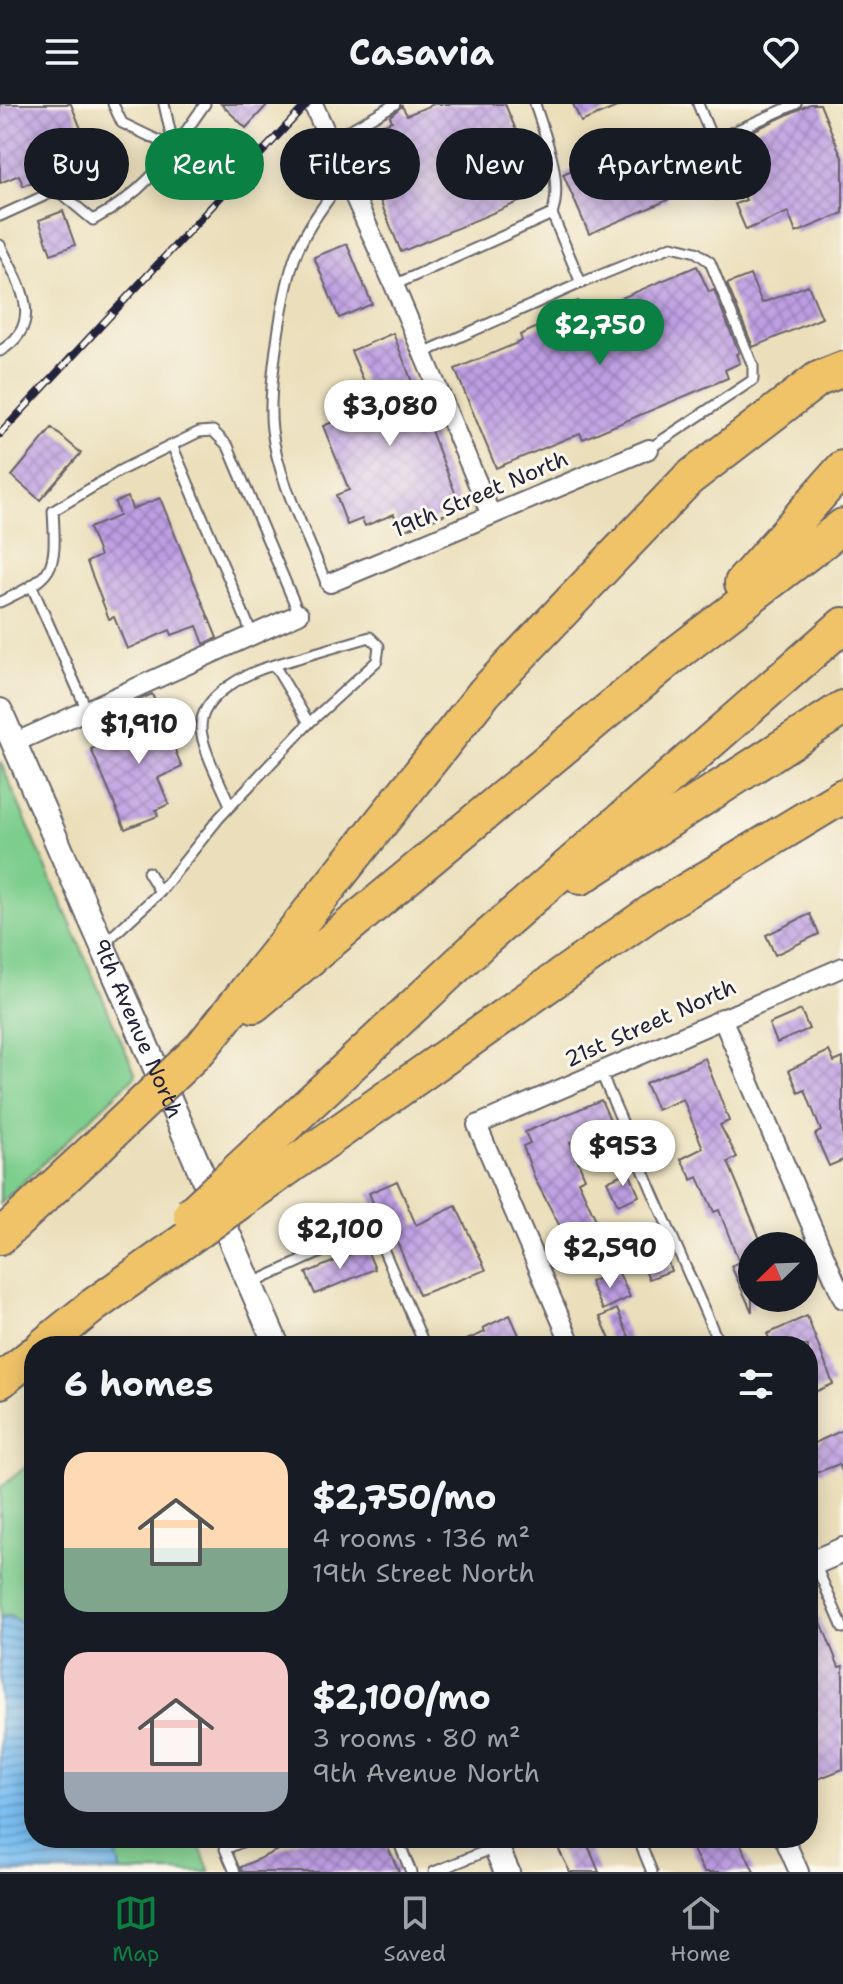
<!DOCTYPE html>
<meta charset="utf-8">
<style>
body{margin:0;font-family:"Shantell Sans",sans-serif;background:#20242c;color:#f1f3f6;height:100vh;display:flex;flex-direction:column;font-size:30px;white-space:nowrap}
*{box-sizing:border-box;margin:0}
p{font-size:26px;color:#9ea1a6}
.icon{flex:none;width:44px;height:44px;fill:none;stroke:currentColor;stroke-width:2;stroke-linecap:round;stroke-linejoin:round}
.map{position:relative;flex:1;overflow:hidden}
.sheet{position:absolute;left:24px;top:1232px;width:794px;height:512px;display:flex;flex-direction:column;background:#171b24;border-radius:32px;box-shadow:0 4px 20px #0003}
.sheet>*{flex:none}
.hud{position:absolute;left:24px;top:24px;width:796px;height:72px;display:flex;gap:16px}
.needle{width:52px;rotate:247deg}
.buttons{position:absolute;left:738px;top:1128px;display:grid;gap:16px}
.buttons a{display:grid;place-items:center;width:80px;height:80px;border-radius:50%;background:#171b24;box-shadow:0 4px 20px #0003;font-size:40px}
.price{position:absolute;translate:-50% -68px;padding:0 18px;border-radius:28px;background:#fff;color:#222;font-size:26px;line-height:52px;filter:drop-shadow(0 2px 4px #0008)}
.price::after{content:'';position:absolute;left:50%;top:48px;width:24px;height:18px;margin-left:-12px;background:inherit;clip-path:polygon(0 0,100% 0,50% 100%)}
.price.active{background:#0b8043;color:#fff}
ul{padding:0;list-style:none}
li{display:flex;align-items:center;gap:24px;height:200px;padding:0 40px}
li span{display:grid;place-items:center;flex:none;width:224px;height:160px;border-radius:24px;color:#555}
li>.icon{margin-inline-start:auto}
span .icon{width:96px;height:96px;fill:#fffc;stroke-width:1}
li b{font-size:34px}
h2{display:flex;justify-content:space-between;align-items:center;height:96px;padding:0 40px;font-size:34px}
.chip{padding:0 28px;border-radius:36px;background:#171b24;box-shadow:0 4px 20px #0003;font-size:28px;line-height:72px}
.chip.active{background:#0b8043;color:#fff}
header{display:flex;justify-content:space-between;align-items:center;height:104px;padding:0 40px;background:#171b24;font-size:36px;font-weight:700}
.menu{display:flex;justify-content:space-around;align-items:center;height:112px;border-top:2px solid #363941;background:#171b24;font-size:22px;color:#9ea1a6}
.menu a{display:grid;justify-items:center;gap:4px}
.menu .active{color:#0b8043}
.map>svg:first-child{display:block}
.park{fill:#7dcd8d;stroke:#507864;stroke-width:2}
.water{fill:url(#water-rules);stroke:#4f7096;stroke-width:2}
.building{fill:url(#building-cross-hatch)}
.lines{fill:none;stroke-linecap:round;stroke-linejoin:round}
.service-casing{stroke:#686468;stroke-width:13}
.minor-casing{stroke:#686468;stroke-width:22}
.tertiary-casing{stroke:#686468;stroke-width:28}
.motorway-casing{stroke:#686468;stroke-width:38}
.service{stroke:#fff;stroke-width:9}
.minor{stroke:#fff;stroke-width:18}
.tertiary{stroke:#fff;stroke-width:24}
.motorway{stroke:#f0c369;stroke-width:34}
.rail-casing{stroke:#22223b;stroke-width:8}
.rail{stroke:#fbf7ec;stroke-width:5;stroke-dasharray:15;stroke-linecap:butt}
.motorway-bridge-casing{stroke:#686468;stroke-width:38;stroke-linecap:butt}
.motorway-bridge{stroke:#f0c369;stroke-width:34}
.labels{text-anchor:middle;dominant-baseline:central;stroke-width:6;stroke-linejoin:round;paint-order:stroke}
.street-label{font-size:22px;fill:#22223b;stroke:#fbf7ec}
</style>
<header><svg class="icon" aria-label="menu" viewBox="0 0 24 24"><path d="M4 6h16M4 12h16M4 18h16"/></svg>Casavia<svg class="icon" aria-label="heart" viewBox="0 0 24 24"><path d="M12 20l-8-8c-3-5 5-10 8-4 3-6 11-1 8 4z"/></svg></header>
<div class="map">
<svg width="843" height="1768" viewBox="0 0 843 1768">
<defs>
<pattern id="water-rules" width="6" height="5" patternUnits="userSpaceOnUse" patternTransform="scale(2)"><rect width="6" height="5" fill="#7cbff2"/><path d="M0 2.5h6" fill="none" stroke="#659bc5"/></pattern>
<pattern id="building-cross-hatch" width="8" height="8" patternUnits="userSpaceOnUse" patternTransform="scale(2)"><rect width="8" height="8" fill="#be9ee3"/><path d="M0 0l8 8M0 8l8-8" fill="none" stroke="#9a80b9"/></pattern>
</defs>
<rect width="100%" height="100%" fill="#fbf7ec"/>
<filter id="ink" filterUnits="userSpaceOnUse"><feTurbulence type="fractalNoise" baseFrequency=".0125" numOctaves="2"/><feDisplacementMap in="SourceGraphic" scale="16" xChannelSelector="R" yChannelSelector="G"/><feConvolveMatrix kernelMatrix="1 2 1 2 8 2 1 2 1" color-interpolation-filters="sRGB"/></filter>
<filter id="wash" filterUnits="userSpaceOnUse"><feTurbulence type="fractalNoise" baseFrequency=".006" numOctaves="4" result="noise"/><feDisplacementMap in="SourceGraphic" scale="32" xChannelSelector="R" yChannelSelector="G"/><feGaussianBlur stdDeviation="1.8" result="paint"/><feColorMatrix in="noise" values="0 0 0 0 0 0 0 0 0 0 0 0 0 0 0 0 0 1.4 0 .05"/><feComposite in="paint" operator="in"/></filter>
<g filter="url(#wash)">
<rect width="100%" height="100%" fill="#ebdfbb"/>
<!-- park -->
<g class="park">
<polygon points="0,657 136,971 0,1100"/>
<polygon points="34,1356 34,1734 196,1734 210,1768 0,1768 0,1384"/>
</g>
<!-- water -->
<polygon class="water" points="10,1512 23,1520 34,1536 34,1734 112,1734 121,1768 0,1768 0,1513"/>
<g id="blocks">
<!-- building -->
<g class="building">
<polygon points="0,0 71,0 88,42 38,62 43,73 23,82 19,71 0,79"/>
<polygon points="221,0 268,0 246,24"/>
<polygon points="434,0 505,0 542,88 401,148 354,33 392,17 390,12 402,2 407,11"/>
<polygon points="573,0 624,0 581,18"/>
<polygon points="810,0 820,0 843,56 843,109 796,129 788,108 746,126 735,100 746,96 723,41"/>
<polygon points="633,48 644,73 656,68 668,96 589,130 563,70 598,54 601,62"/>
<polygon points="63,107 75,141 51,150 39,116"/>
<polygon points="347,140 372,200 339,214 314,153"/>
<polygon points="697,162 709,188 714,186 739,249 736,250 740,259 725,266 728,274 583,335 580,329 496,364 455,265 522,237 520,231 566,210 563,203 578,197 584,210"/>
<polygon points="750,171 762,199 808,181 822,214 753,243 727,180"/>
<polygon points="393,229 461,404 400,428 394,410 365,422 362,415 347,421 336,391 349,386 323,322 374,301 351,247"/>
<polygon points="52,324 81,349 40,396 12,372"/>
<polygon points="128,393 132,405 160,394 217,534 204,540 197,522 172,531 170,526 127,545 114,513 109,515 87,458 100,452 89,424 119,412 115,398"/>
<polygon points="152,590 182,663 158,674 169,700 156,706 158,712 125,725 91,645 142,623 132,599"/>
<polygon points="810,810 819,830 775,851 766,831"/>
<polygon points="801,906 809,925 777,939 769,920"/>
<polygon points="829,947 834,958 843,954 843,1056 829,1062 815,1030 821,1027 805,986 799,989 789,966"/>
<polygon points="705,954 729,1017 720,1021 737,1053 728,1058 763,1142 752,1142 752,1208 731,1162 739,1158 719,1106 714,1108 698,1073 692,1076 681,1055 703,1044 683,995 657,1006 645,979"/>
<polygon points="601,996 612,1020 570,1038 585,1074 578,1077 597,1118 565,1132 535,1075 523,1042 530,1039 525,1028"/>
<polygon points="629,1067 639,1092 618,1101 607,1077"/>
<polygon points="397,1077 416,1121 456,1102 486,1166 419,1191 385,1108 378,1111 369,1089"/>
<polygon points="366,1144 375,1165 315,1190 306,1169"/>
<polygon points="665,1150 671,1167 649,1175 642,1158"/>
<polygon points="617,1165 630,1193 603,1206 590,1178"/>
<polygon points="617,1205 633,1242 613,1242 600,1213"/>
<polygon points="510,1211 524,1242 453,1242 485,1228 483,1224"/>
<polygon points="807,1212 833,1280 808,1291 808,1242 773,1242 767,1230"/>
<polygon points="843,1326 843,1369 839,1360 808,1372 808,1342"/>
<polygon points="819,1513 839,1563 843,1562 843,1665 813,1677 808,1664 808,1518"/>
<polygon points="304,1734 384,1734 399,1768 242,1768 241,1763"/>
<polygon points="553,1734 585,1734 599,1768 570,1768"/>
<polygon points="687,1734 738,1734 754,1768 704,1768"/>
</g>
</g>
</g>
<g filter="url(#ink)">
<use href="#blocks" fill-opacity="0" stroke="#686468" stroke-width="2"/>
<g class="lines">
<!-- service casing -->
<g class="service-casing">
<g id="service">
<polyline points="113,0 122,19 174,44"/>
<polyline points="164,0 174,44"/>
<path d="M 535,0 C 545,33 564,76 552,110 L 581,179 L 672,142 L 696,148 L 710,158 L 753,262 L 753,276 L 649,345"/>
<polyline points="698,0 713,37"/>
<polyline points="329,38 395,0"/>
<polyline points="717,90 699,43 796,0"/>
<path d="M 0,112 L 57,86 L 93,116 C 151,85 168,52 205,0"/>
<path d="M 0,141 C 17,177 48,219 0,247"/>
<polyline points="394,181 552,110"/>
<polyline points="423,249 581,179"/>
<polyline points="172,341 253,532"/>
<path d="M 330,479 L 325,476 C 306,428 278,376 272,326 C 267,288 282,193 294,156 C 304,125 327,98 345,72"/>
<polyline points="32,483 87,606"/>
<path d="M 0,498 C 54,472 57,469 53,407 L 121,366 L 199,328 L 213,327 L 228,342 L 299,510"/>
<polyline points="274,561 370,533 379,542 377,557 309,619"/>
<path d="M 160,788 L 219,714 L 309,619 L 274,561 C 248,568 201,591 201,623 C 201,643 222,682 230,701"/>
<polyline points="105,839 160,788 148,768"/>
<polyline points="600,967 720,1242"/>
<polyline points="253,1179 374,1124 425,1242"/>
<polyline points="808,1444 843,1524"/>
<polyline points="397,1734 411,1768"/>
<polyline points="638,1734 652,1768"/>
<polyline points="235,1768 225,1745 251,1734"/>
<polyline points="434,1768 496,1743"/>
</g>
</g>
<!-- minor casing -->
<g class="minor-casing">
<g id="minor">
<polyline points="313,0 394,181 491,411"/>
<polyline points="330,479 649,345"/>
<polyline points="14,639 299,510"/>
<polyline points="722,914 843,1195"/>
<polyline points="572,1242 477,1021 843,863"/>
<polyline points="784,1734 799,1768"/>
</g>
</g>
<!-- tertiary casing -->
<g class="tertiary-casing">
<g id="tertiary">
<path id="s1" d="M 0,607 L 277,1242"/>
<polyline points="808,1461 843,1446"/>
<polyline points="492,1734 507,1768"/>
</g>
</g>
<!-- motorway casing -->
<g class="motorway-casing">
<g id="motorway">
<polyline points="742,479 843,364"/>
<polyline points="581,773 843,604"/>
<polyline points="254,901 677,549 843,422"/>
<polyline points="201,944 485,588 688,375 818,275 843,265"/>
<polyline points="232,1072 483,837 843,521"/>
<polyline points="242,1096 656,805 843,692"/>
<polyline points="0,1133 98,1042"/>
<polyline points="43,1242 94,1201 198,1127"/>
<polyline points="0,1277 34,1250"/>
</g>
</g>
<!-- service -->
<use href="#service" class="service"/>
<!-- minor -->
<use href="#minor" class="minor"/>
<!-- tertiary -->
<use href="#tertiary" class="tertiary"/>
<!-- motorway -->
<use href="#motorway" class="motorway"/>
<!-- rail casing -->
<g class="rail-casing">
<polyline id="rail" points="0,330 307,0"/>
</g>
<!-- rail -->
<use href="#rail" class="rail"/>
<!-- motorway-bridge casing -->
<g class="motorway-bridge-casing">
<g id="motorway-bridge">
<polyline points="98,1042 201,944"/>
<polyline points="191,1110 232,1072"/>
<polyline points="199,1127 242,1096"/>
</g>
</g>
<!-- motorway-bridge -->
<use href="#motorway-bridge" class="motorway-bridge"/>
</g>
</g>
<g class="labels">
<!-- street labels -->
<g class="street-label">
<text transform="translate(480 390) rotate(-23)">19th Street North</text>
<text transform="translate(650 919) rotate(-24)">21st Street North</text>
<text stroke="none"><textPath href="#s1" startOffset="346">9th Avenue North</textPath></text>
</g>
</g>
</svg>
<div class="buttons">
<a><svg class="needle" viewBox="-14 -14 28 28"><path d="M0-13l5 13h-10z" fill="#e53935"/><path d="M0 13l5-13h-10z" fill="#9ea1a6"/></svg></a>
</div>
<b class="price active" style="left:600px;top:263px">$2,750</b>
<b class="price" style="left:390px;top:344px">$3,080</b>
<b class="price" style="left:139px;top:662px">$1,910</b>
<b class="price" style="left:623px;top:1084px">$953</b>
<b class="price" style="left:340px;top:1167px">$2,100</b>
<b class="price" style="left:610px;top:1186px">$2,590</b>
<div class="hud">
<a class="chip">Buy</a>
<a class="chip active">Rent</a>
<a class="chip">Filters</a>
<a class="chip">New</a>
<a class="chip">Apartment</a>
</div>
<section class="sheet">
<h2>6 homes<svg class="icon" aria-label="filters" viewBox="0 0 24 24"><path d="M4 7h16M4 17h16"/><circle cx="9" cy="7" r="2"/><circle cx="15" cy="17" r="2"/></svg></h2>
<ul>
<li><span style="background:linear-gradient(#ffd9b3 60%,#7fa58c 0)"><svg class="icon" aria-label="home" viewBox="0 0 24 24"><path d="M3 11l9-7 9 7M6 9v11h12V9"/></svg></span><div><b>$2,750/mo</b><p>4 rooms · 136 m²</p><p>19th Street North</p></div></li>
<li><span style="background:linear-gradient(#f6c9c9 75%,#9aa5b1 0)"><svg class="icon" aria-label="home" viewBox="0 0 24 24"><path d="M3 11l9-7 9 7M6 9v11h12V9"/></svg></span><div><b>$2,100/mo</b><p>3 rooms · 80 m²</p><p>9th Avenue North</p></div></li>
</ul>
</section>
</div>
<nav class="menu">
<a class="active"><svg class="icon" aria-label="map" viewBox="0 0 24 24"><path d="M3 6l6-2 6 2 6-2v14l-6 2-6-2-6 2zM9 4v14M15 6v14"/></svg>Map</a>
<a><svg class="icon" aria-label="saved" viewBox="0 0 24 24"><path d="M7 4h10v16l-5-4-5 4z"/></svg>Saved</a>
<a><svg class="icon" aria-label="home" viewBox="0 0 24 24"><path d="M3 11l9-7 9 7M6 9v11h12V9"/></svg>Home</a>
</nav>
